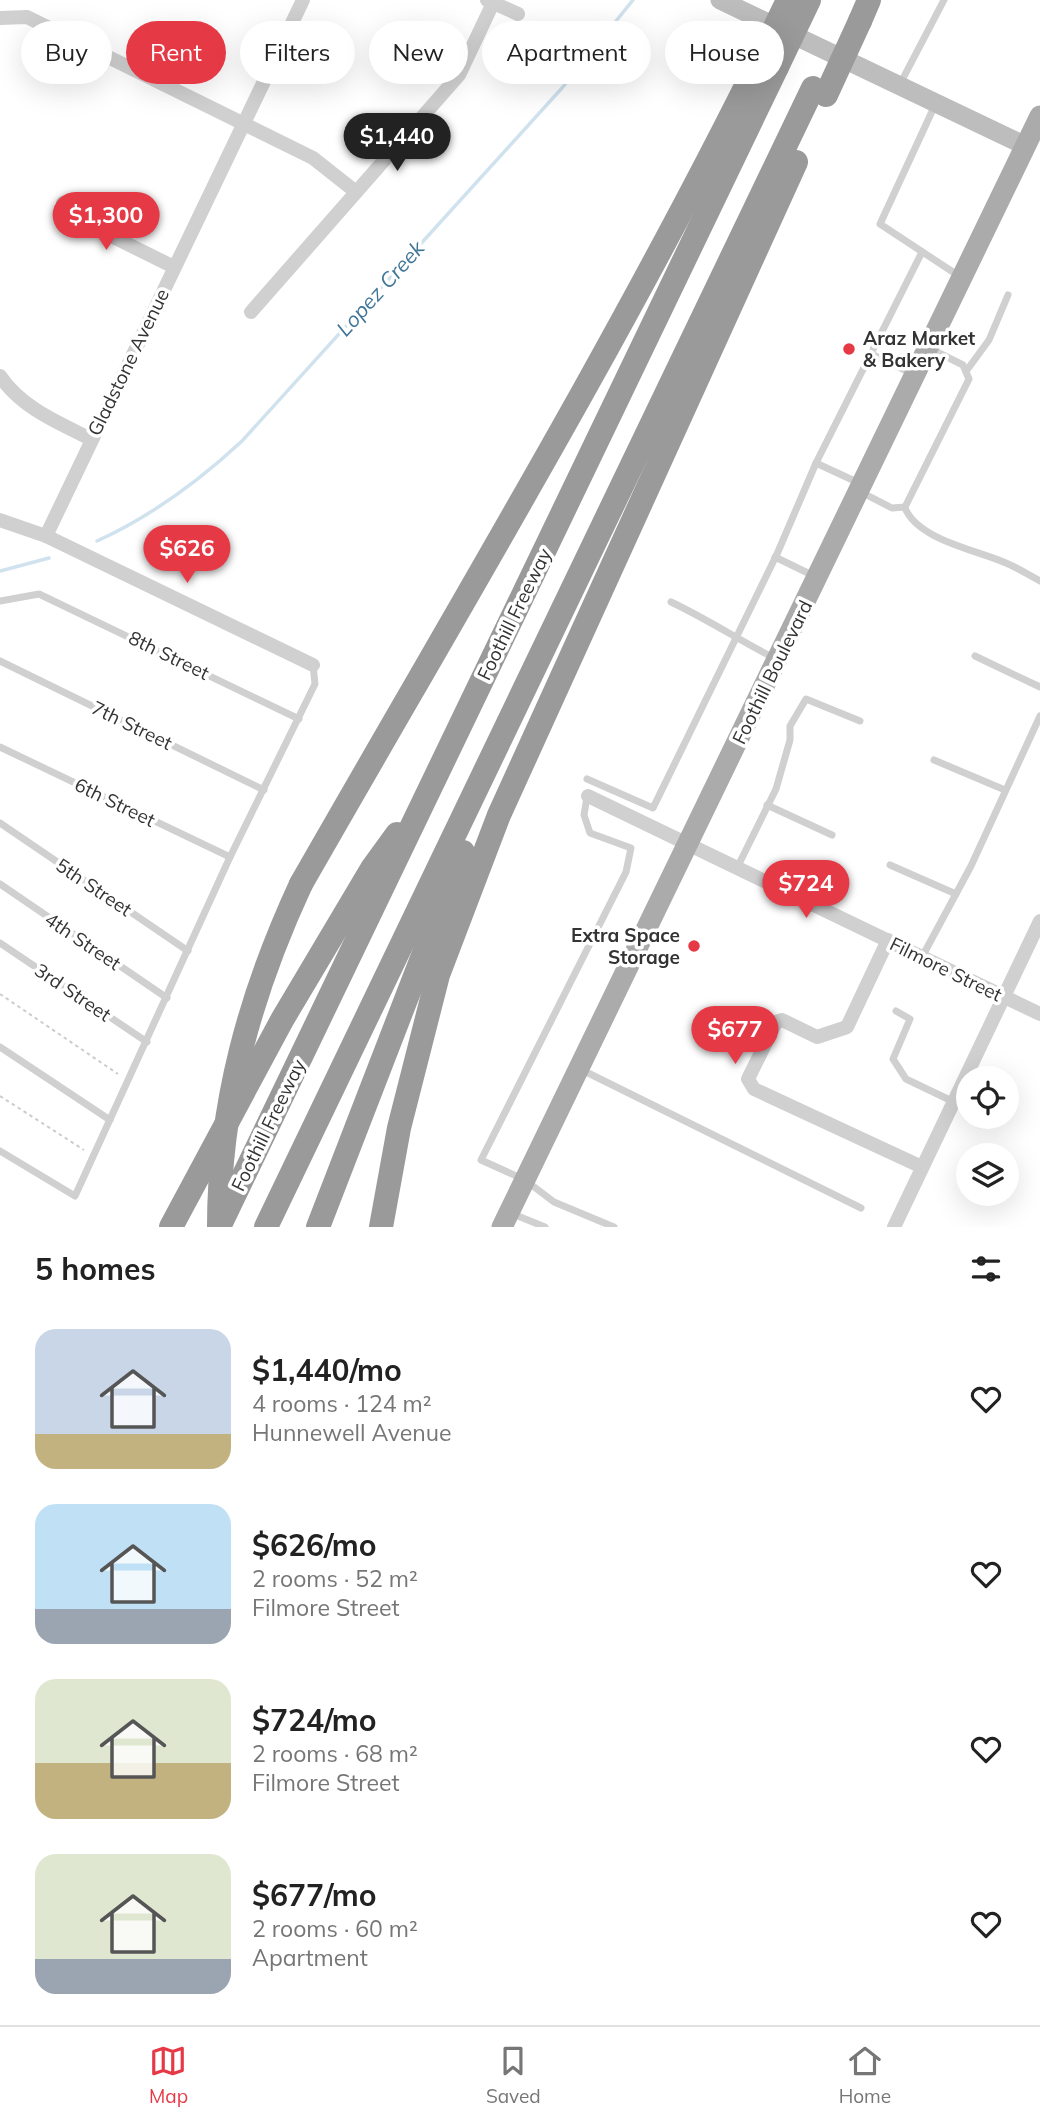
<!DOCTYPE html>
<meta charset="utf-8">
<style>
body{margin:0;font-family:Mulish,sans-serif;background:#f6f6f6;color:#222;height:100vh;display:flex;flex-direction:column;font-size:26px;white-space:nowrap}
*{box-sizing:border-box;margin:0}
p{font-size:23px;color:#767676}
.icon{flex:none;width:38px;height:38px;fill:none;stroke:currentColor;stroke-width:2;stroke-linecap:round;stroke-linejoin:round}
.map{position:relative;height:1227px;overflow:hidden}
.details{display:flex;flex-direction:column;background:#fff;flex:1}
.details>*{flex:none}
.banner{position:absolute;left:21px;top:21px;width:999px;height:63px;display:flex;gap:14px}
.controls{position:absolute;left:956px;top:1066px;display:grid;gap:14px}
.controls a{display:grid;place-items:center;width:63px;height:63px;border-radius:50%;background:#fff;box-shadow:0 7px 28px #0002;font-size:35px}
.price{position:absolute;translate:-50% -60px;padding:0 16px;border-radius:24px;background:#e63946;color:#fff;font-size:23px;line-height:46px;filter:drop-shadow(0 2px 4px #0008)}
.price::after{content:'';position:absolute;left:50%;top:42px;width:21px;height:16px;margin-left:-10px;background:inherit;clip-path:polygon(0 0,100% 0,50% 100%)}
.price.selected{background:#222;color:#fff}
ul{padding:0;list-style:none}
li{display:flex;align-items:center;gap:21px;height:175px;padding:0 35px}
li span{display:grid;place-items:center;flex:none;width:196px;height:140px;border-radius:21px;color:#555}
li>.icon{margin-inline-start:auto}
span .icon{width:84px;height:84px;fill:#fffc;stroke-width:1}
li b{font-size:30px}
h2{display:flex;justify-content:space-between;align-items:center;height:84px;padding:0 35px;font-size:30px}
.pill{padding:0 24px;border-radius:32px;background:#fff;box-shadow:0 7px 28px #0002;font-size:24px;line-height:63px}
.pill.selected{background:#e63946;color:#fff}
.dock{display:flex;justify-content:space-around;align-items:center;height:98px;border-top:2px solid #e0e0e0;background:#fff;font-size:19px;color:#767676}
.dock a{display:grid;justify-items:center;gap:4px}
.dock .selected{color:#e63946}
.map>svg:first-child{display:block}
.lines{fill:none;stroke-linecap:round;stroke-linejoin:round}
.stream{stroke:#cfe2ee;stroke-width:3.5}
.path{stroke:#cdcdcd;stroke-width:2;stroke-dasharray:3.5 3.5;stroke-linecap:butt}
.lane{stroke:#d0d0d0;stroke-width:7}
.street{stroke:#d0d0d0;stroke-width:14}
.secondary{stroke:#bdbdbd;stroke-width:19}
.primary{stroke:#ababab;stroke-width:21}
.highway{stroke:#9a9a9a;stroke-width:24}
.highway-bridge{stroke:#9a9a9a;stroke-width:24}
.poi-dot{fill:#e63946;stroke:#fff;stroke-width:2.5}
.labels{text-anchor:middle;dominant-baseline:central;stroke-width:7;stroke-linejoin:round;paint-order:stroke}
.poi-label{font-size:19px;font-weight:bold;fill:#333;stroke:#fff;text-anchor:start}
.street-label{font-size:19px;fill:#333;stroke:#fff}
.water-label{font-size:21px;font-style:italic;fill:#3f7597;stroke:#fff}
</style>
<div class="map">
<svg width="1040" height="1227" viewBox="0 0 1040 1227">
<rect width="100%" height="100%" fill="#fff"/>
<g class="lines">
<!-- stream -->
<g class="stream">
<path d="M 97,541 C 152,516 198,482 242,441 L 562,88 L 633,0"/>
<polyline points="0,571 49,558"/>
</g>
<!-- path -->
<g class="path">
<polyline points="0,994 118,1074"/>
<polyline points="0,1096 84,1150"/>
</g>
<!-- lane -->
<g class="lane">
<polyline points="899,86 944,0"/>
<polyline points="935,105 880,224 959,276"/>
<polyline points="871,354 911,373"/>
<polyline points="967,370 989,340 1008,295"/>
<polyline points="816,463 859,483"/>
<polyline points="861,492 892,508 905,507 969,379 963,365 929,348"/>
<path d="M 905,508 C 918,540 977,550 1006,563 C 1018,568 1029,575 1040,581"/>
<polyline points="775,557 814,576"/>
<polyline points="0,601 39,594 299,719"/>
<path d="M 671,602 C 707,619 739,640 774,658"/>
<polyline points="975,656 1040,687"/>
<polyline points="0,661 264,790"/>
<polyline points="0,747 230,857"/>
<polyline points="934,760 1005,790"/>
<polyline points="587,779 653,808 777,554 816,463 922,252"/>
<polyline points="587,797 584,815 590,833 631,848 626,872 481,1160 525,1180 554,1202 614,1227"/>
<polyline points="767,805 832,835"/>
<polyline points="0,823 188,951"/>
<polyline points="890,865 956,894"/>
<polyline points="737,868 776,789 790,740 790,726 806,699 860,721"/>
<polyline points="0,884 167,998"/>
<polyline points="0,943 147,1042"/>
<polyline points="922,957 971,866 1040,716"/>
<polyline points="896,1011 910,1019 893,1059 906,1079 954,1102"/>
<polyline points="0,1047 110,1120"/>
<polyline points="580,1069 861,1208"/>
<polyline points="0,1151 75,1196 230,857 315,684 313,665"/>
<polyline points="513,1214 545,1227"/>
</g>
<!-- street -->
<g class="street">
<polyline points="487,0 518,14"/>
<polyline points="0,18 27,17 313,158 356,192"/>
<polyline points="63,203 79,220 174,267"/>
<polyline points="251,312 459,75 493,3"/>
<path d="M 0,376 C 22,408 57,422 91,439"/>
<polyline points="0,520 46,536 313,665"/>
<polyline points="46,536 303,0"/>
<polyline points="588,796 1040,1014"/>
<polyline points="888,940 847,1027 817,1037 782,1020 776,1022 748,1079 754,1089 922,1167"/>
<polyline points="894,1227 1040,921"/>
</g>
<!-- secondary -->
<polyline class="secondary" points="720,0 1026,146"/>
<!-- primary -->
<polyline class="primary" points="502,1227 1040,116"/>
<!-- highway -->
<g class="highway">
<polyline points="860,21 869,0"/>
<path d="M 301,884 C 457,611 620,340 760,58"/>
<polyline points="171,1227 282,1020 373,867 397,834"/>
<polyline points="219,1227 777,67"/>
<polyline points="266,1227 813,88"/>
<polyline points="318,1227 463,852"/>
<polyline points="381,1227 399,1128 438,975 499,815 796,162"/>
</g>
<!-- highway-bridge -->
<g class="highway-bridge">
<polyline points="760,58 788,0"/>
<polyline points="777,67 809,0"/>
<polyline points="826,95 860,21"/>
<path d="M 219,1227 C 219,1104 250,994 301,884"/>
</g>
</g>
<!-- markers -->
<g class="poi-dot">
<circle cx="849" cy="349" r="7"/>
<circle cx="694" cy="946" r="7"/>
</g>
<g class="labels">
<!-- poi labels -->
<g class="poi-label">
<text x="863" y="338">Araz Market<tspan x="863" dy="22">&amp; Bakery</tspan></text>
<text x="680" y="935" text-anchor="end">Extra Space<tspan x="680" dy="22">Storage</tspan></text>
</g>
<!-- street labels -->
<g class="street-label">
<text transform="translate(128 362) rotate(-64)">Gladstone Avenue</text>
<text transform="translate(514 614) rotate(-64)">Foothill Freeway</text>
<text transform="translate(169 655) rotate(26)">8th Street</text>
<text transform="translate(772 672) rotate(-64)">Foothill Boulevard</text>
<text transform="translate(132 725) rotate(26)">7th Street</text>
<text transform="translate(115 802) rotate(26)">6th Street</text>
<text transform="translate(94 887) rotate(34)">5th Street</text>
<text transform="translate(83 941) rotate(34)">4th Street</text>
<text transform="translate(946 969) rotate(26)">Filmore Street</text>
<text transform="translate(73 992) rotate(34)">3rd Street</text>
<text transform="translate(268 1125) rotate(-64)">Foothill Freeway</text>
</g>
<!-- water labels -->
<g class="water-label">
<text transform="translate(380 288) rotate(-48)">Lopez Creek</text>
</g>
</g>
</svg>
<div class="controls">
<a><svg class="icon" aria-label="locate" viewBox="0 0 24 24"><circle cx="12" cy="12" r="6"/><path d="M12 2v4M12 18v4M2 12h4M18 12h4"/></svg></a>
<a><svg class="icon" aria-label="layers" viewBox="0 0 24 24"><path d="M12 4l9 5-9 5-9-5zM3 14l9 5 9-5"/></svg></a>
</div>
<b class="price selected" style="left:397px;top:173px">$1,440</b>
<b class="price" style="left:106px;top:252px">$1,300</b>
<b class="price" style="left:187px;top:585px">$626</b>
<b class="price" style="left:806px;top:920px">$724</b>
<b class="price" style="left:735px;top:1066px">$677</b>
<div class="banner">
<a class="pill">Buy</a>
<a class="pill selected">Rent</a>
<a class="pill">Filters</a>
<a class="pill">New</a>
<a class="pill">Apartment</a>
<a class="pill">House</a>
</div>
</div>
<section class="details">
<h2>5 homes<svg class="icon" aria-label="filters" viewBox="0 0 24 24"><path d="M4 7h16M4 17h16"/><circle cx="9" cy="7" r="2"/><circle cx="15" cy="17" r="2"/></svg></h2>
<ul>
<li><span style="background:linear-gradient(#c9d6e8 75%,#c2b280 0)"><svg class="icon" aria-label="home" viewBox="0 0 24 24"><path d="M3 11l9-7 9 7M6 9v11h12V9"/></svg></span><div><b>$1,440/mo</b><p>4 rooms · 124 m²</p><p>Hunnewell Avenue</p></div><svg class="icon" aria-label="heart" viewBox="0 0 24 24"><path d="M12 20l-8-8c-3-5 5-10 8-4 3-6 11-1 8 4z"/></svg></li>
<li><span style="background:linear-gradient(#bfe0f5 75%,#9aa5b1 0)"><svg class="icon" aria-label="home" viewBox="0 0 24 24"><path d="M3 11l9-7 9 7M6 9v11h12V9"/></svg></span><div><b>$626/mo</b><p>2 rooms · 52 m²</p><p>Filmore Street</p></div><svg class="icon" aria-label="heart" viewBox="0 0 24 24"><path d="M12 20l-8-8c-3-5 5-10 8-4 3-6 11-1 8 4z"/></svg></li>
<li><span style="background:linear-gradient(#dfe7d0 60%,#c2b280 0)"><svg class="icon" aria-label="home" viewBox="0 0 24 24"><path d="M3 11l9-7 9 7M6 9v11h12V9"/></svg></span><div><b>$724/mo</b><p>2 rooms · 68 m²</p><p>Filmore Street</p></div><svg class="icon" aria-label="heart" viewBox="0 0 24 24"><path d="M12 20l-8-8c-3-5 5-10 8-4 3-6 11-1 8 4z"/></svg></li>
<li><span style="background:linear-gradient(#dfe7d0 75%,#9aa5b1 0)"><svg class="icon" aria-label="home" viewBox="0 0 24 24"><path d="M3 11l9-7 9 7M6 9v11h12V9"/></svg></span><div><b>$677/mo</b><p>2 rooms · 60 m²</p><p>Apartment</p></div><svg class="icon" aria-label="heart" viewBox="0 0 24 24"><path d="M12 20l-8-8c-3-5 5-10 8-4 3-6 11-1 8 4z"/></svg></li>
</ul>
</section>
<nav class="dock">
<a class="selected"><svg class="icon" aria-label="map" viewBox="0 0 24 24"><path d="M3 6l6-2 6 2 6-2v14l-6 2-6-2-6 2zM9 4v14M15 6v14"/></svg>Map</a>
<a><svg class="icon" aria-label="saved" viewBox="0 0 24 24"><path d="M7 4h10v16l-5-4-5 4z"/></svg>Saved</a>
<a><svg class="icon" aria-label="home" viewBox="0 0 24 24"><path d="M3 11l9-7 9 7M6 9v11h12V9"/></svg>Home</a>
</nav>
